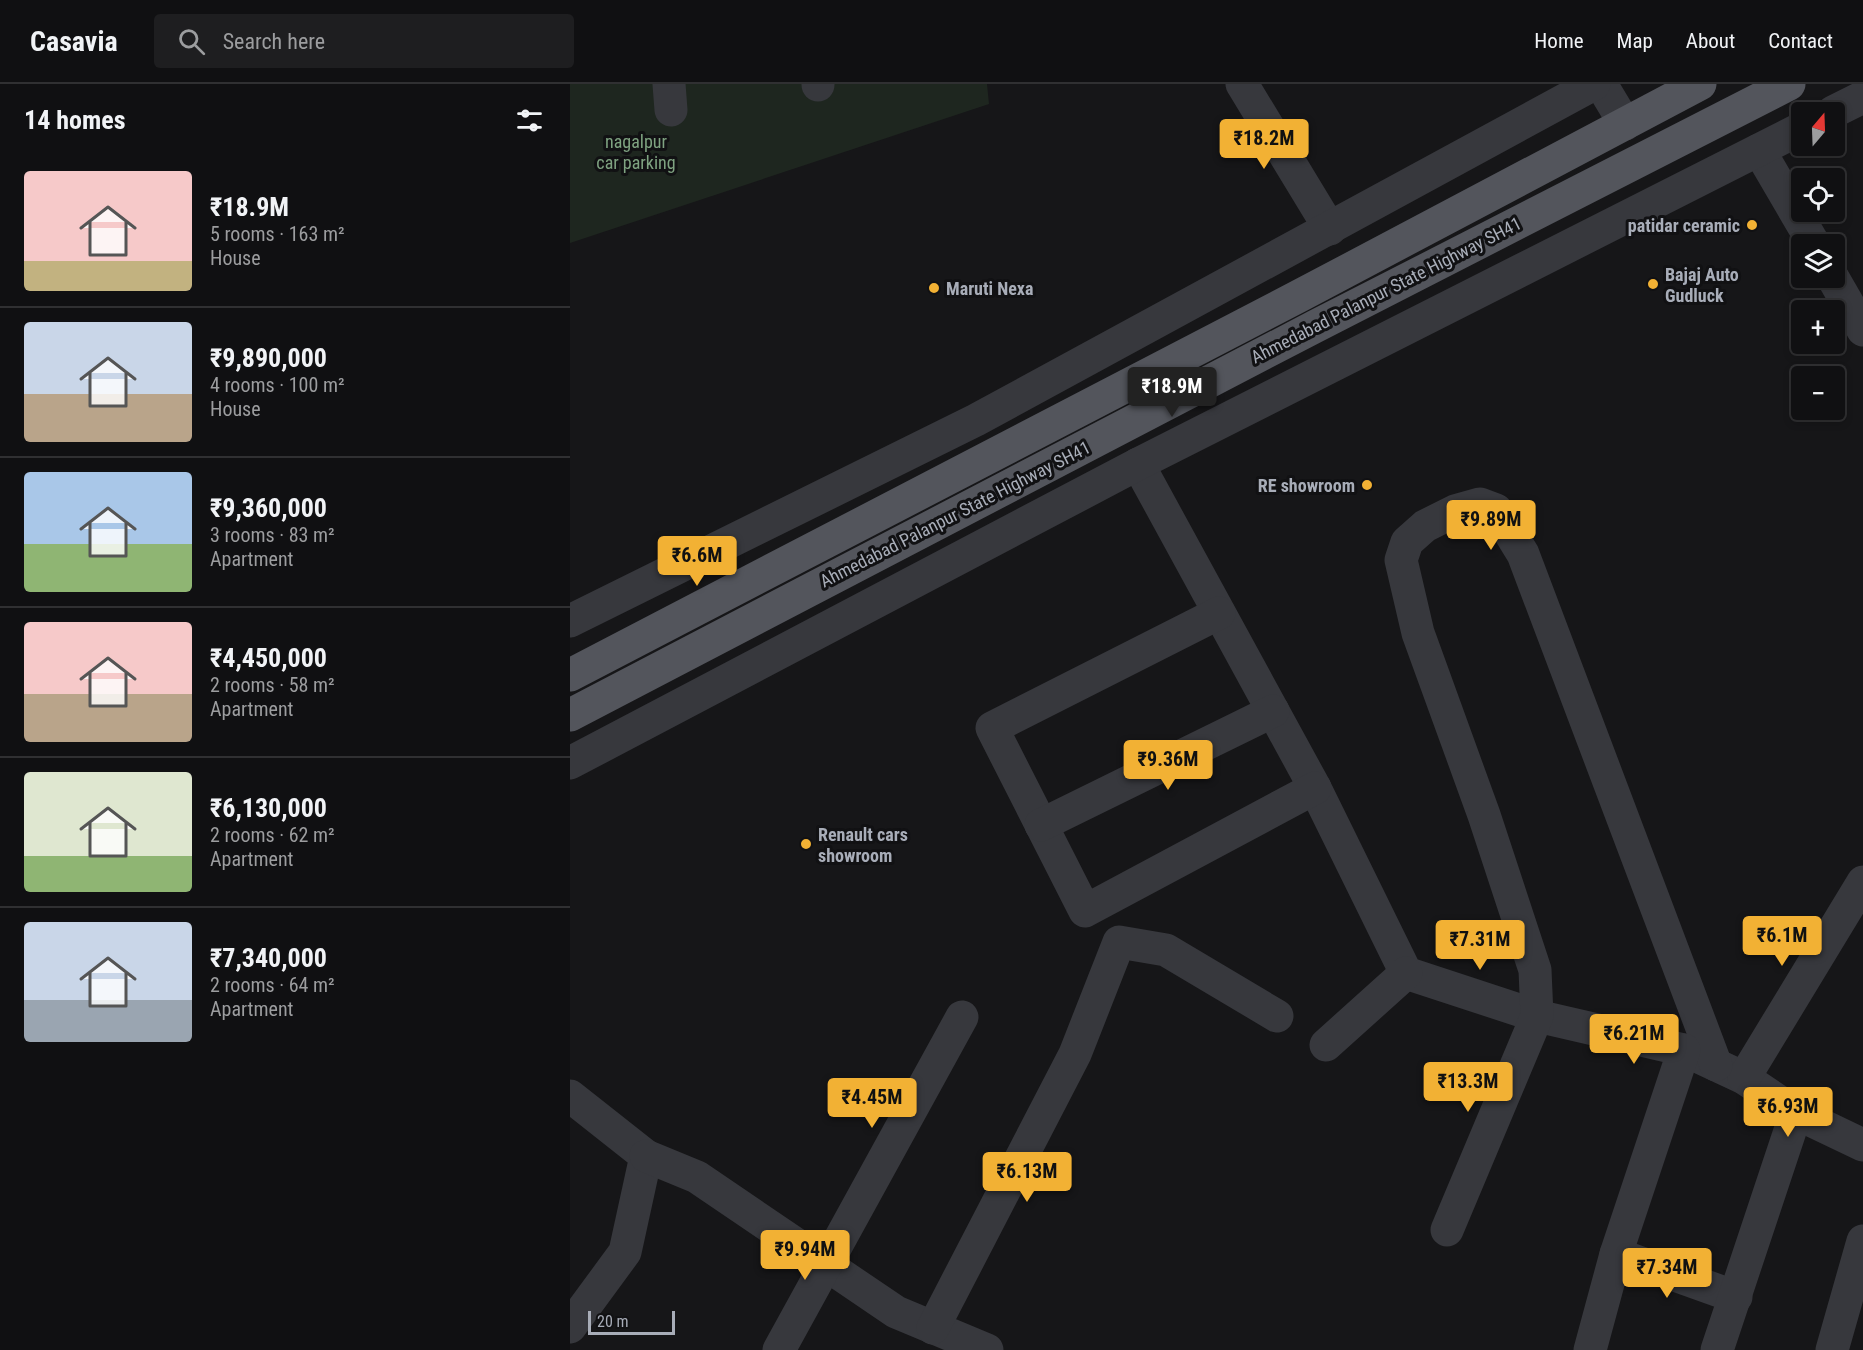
<!DOCTYPE html>
<meta charset="utf-8">
<style>
body{margin:0;font-family:"Roboto Condensed",sans-serif;background:#1e1e20;color:#f1f3f6;height:100vh;display:flex;flex-direction:column;font-size:22px;white-space:nowrap}
*{box-sizing:border-box;margin:0}
p{font-size:20px;color:#9c9d9f}
.icon{flex:none;width:33px;height:33px;fill:none;stroke:currentColor;stroke-width:2;stroke-linecap:round;stroke-linejoin:round}
.map{position:relative;flex:1;overflow:hidden}
.side{display:flex;flex-direction:column;background:#101012;width:570px}
.side>*{flex:none}
.needle{width:39px;rotate:19deg}
.buttons{position:absolute;left:1221px;top:18px;display:grid;gap:12px}
.buttons a{display:grid;place-items:center;width:54px;height:54px;border-radius:6px;background:#101012;box-shadow:0 3px 9px #0003,0 0 0 2px #303032;font-size:30px}
.scale{position:absolute;left:18px;bottom:15px;width:87px;box-sizing:border-box;padding-left:6px;border:3px solid #a8adb8;border-top:0;font-size:16px;line-height:21px;white-space:nowrap;color:#a8adb8;-webkit-text-stroke:4px #111113;paint-order:stroke}
.price{position:absolute;translate:-50% -51px;padding:0 14px;border-radius:6px;background:#f2b134;color:#111;font-size:20px;line-height:39px;filter:drop-shadow(0 2px 3px #0008)}
.price::after{content:'';position:absolute;left:50%;top:36px;width:18px;height:14px;margin-left:-9px;background:inherit;clip-path:polygon(0 0,100% 0,50% 100%)}
.price.selected{background:#222;color:#fff}
ul{padding:0;list-style:none}
li{display:flex;align-items:center;gap:18px;height:150px;padding:0 24px}
li+li{border-top:2px solid #303032}
li span{display:grid;place-items:center;flex:none;width:168px;height:120px;border-radius:6px;color:#555}
li>.icon{margin-inline-start:auto}
span .icon{width:72px;height:72px;fill:#fffc;stroke-width:1}
li b{font-size:26px}
h2{display:flex;justify-content:space-between;align-items:center;height:72px;padding:0 24px;font-size:26px}
header{display:flex;align-items:center;gap:36px;box-sizing:border-box;height:84px;padding:0 30px;background:#101012;border-bottom:2px solid #303032}
header strong{font-size:28px}
nav{display:flex;gap:33px;margin-inline-start:auto;font-size:21px}
.search{width:420px;height:54px;background:#1e1e20;display:flex;align-items:center;gap:15px;box-sizing:border-box;padding:0 21px;border-radius:6px;color:#9c9d9f;font-size:22px}
main{display:flex;flex:1;min-height:0}
.map>svg:first-child{display:block}
.green{fill:#1e261f}
.lines{fill:none;stroke-linecap:round;stroke-linejoin:round}
.minor{stroke:#37383d;stroke-width:33}
.major{stroke:#53555c;stroke-width:33}
.poi-dot{fill:#f2b134;stroke:#111113;stroke-width:2}
.labels{text-anchor:middle;dominant-baseline:central;stroke-width:6;stroke-linejoin:round;paint-order:stroke}
.park-label{font-size:18px;fill:#7fa381;stroke:#111113}
.poi-label{font-size:18px;font-weight:bold;fill:#a8adb8;stroke:#111113;text-anchor:start}
.street-label{font-size:18px;fill:#a8adb8;stroke:#111113}
</style>
<header>
<strong>Casavia</strong>
<div class="search"><svg class="icon" aria-label="search" viewBox="0 0 24 24"><circle cx="10" cy="10" r="6"/><path d="M15 15l6 6"/></svg>Search here</div>
<nav><a>Home</a><a>Map</a><a>About</a><a>Contact</a></nav>
</header>
<main>
<section class="side">
<h2>14 homes<svg class="icon" aria-label="filters" viewBox="0 0 24 24"><path d="M4 7h16M4 17h16"/><circle cx="9" cy="7" r="2"/><circle cx="15" cy="17" r="2"/></svg></h2>
<ul>
<li><span style="background:linear-gradient(#f6c9c9 75%,#c2b280 0)"><svg class="icon" aria-label="home" viewBox="0 0 24 24"><path d="M3 11l9-7 9 7M6 9v11h12V9"/></svg></span><div><b>₹18.9M</b><p>5 rooms · 163 m²</p><p>House</p></div></li>
<li><span style="background:linear-gradient(#c9d6e8 60%,#b9a48a 0)"><svg class="icon" aria-label="home" viewBox="0 0 24 24"><path d="M3 11l9-7 9 7M6 9v11h12V9"/></svg></span><div><b>₹9,890,000</b><p>4 rooms · 100 m²</p><p>House</p></div></li>
<li><span style="background:linear-gradient(#a9c7e8 60%,#8fb573 0)"><svg class="icon" aria-label="home" viewBox="0 0 24 24"><path d="M3 11l9-7 9 7M6 9v11h12V9"/></svg></span><div><b>₹9,360,000</b><p>3 rooms · 83 m²</p><p>Apartment</p></div></li>
<li><span style="background:linear-gradient(#f6c9c9 60%,#b9a48a 0)"><svg class="icon" aria-label="home" viewBox="0 0 24 24"><path d="M3 11l9-7 9 7M6 9v11h12V9"/></svg></span><div><b>₹4,450,000</b><p>2 rooms · 58 m²</p><p>Apartment</p></div></li>
<li><span style="background:linear-gradient(#dfe7d0 70%,#8fb573 0)"><svg class="icon" aria-label="home" viewBox="0 0 24 24"><path d="M3 11l9-7 9 7M6 9v11h12V9"/></svg></span><div><b>₹6,130,000</b><p>2 rooms · 62 m²</p><p>Apartment</p></div></li>
<li><span style="background:linear-gradient(#c9d6e8 65%,#9aa5b1 0)"><svg class="icon" aria-label="home" viewBox="0 0 24 24"><path d="M3 11l9-7 9 7M6 9v11h12V9"/></svg></span><div><b>₹7,340,000</b><p>2 rooms · 64 m²</p><p>Apartment</p></div></li>
</ul>
</section>
<div class="map">
<svg width="1293" height="1266" viewBox="0 0 1293 1266">
<rect width="100%" height="100%" fill="#161618"/>
<!-- green -->
<polygon class="green" points="0,0 417,0 419,20 0,159"/>
<g class="lines">
<!-- minor -->
<g class="minor">
<polyline points="99,0 101,26"/>
<polyline points="248,0 248,1"/>
<polyline points="672,0 760,145"/>
<polyline points="1031,0 1055,40"/>
<polyline points="1263,28 1293,13"/>
<polyline points="1189,66 1244,160"/>
<polyline points="1263,194 1293,246"/>
<polyline points="568,380 745,704 836,889 967,932 1114,966 1174,994 1226,1029 1293,1061"/>
<polyline points="649,529 422,644 515,827 745,704"/>
<polyline points="0,537 406,336 1024,0"/>
<polyline points="0,679 568,380 1232,44"/>
<polyline points="471,741 703,627"/>
<polyline points="756,961 836,889"/>
<polyline points="1174,994 1293,798"/>
<polyline points="0,1012 76,1072 55,1168 0,1243"/>
<polyline points="76,1072 127,1093 326,1228 417,1266"/>
<polyline points="877,1146 967,932 965,886 914,731 848,549 831,476 837,458 855,442 885,427 910,420 926,426 953,470 1146,981"/>
<polyline points="1046,1170 1166,1213"/>
<polyline points="363,1244 505,970 549,858 596,866 707,932"/>
<polyline points="209,1266 392,933"/>
<polyline points="1020,1266 1046,1170 1114,966"/>
<polyline points="1147,1266 1226,1029"/>
<polyline points="1262,1266 1293,1157"/>
</g>
<!-- major -->
<g class="major">
<polyline points="0,591 731,211 1130,0"/>
<polyline points="0,631 746,242 1219,0"/>
</g>
</g>
<!-- markers -->
<g class="poi-dot">
<circle cx="1182" cy="141" r="6"/>
<circle cx="1083" cy="200" r="6"/>
<circle cx="364" cy="204" r="6"/>
<circle cx="797" cy="401" r="6"/>
<circle cx="236" cy="760" r="6"/>
</g>
<g class="labels">
<!-- park labels -->
<g class="park-label">
<text x="66" y="57">nagalpur<tspan x="66" dy="21">car parking</tspan></text>
</g>
<!-- poi labels -->
<g class="poi-label">
<text x="1170" y="141" text-anchor="end">patidar ceramic</text>
<text x="1095" y="190">Bajaj Auto<tspan x="1095" dy="21">Gudluck</tspan></text>
<text x="376" y="204">Maruti Nexa</text>
<text x="785" y="401" text-anchor="end">RE showroom</text>
<text x="248" y="750">Renault cars<tspan x="248" dy="21">showroom</tspan></text>
</g>
<!-- street labels -->
<g class="street-label">
<text transform="translate(816 206) rotate(-27)">Ahmedabad Palanpur State Highway SH41</text>
<text transform="translate(385 430) rotate(-27)">Ahmedabad Palanpur State Highway SH41</text>
</g>
</g>
</svg>
<div class="buttons">
<a><svg class="needle" viewBox="-14 -14 28 28"><path d="M0-13l5 13h-10z" fill="#e53935"/><path d="M0 13l5-13h-10z" fill="#9c9d9f"/></svg></a>
<a><svg class="icon" aria-label="locate" viewBox="0 0 24 24"><circle cx="12" cy="12" r="6"/><path d="M12 2v4M12 18v4M2 12h4M18 12h4"/></svg></a>
<a><svg class="icon" aria-label="layers" viewBox="0 0 24 24"><path d="M12 4l9 5-9 5-9-5zM3 14l9 5 9-5"/></svg></a>
<a>+</a>
<a>−</a>
</div>
<div class="scale">20 m</div>
<b class="price" style="left:694px;top:86px">₹18.2M</b>
<b class="price selected" style="left:602px;top:334px">₹18.9M</b>
<b class="price" style="left:921px;top:467px">₹9.89M</b>
<b class="price" style="left:127px;top:503px">₹6.6M</b>
<b class="price" style="left:598px;top:707px">₹9.36M</b>
<b class="price" style="left:1212px;top:883px">₹6.1M</b>
<b class="price" style="left:910px;top:887px">₹7.31M</b>
<b class="price" style="left:1064px;top:981px">₹6.21M</b>
<b class="price" style="left:898px;top:1029px">₹13.3M</b>
<b class="price" style="left:302px;top:1045px">₹4.45M</b>
<b class="price" style="left:1218px;top:1054px">₹6.93M</b>
<b class="price" style="left:457px;top:1119px">₹6.13M</b>
<b class="price" style="left:235px;top:1197px">₹9.94M</b>
<b class="price" style="left:1097px;top:1215px">₹7.34M</b>
</div>
</main>
